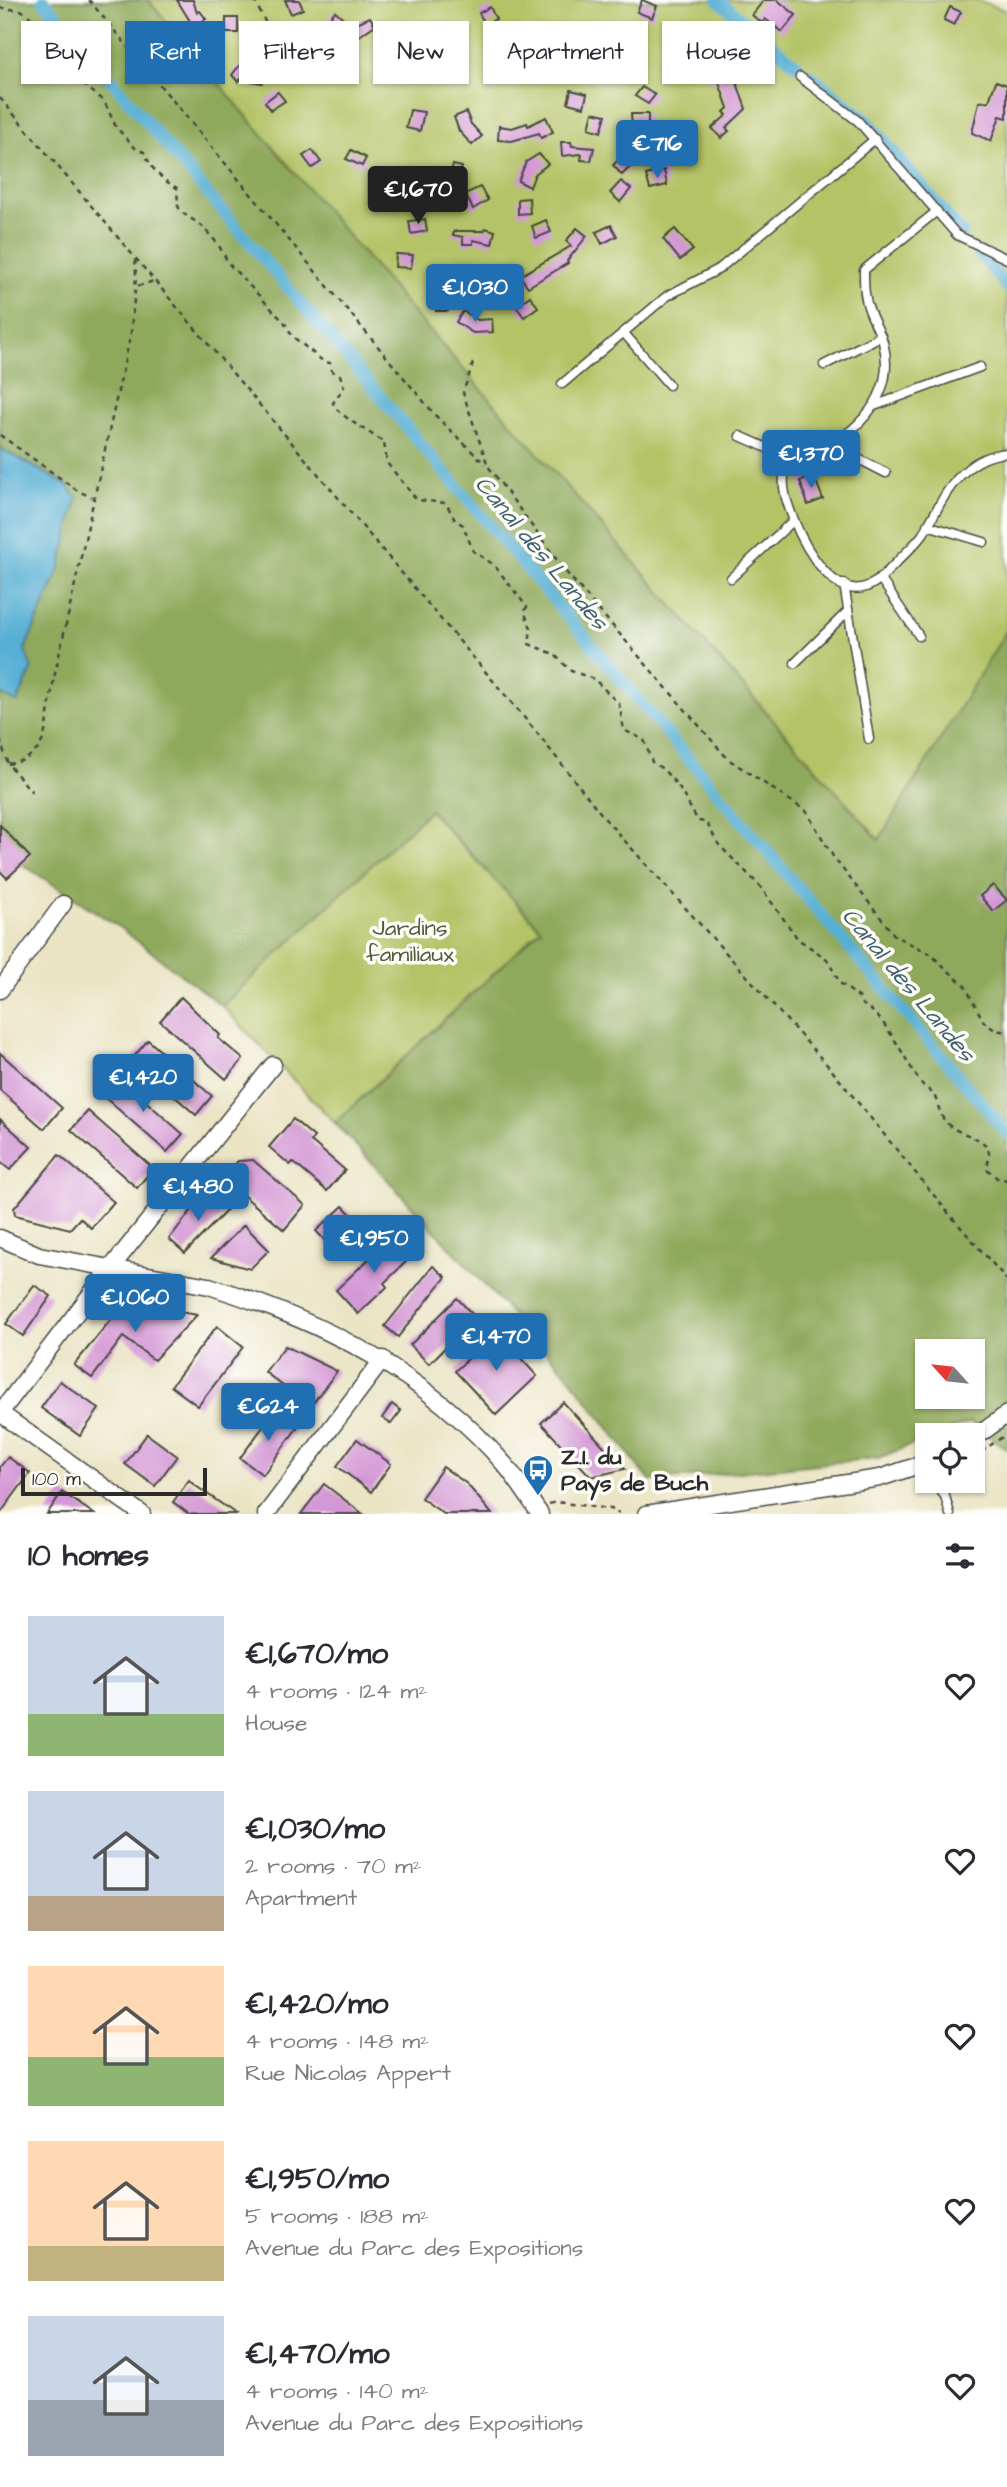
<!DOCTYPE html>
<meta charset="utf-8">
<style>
body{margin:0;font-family:"Architects Daughter",sans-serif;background:#f2f2f3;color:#2b2b33;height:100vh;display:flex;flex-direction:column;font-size:26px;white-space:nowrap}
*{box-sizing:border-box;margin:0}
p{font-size:23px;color:#7c7c81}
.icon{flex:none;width:38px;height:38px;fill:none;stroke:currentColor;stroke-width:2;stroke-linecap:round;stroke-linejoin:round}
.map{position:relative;height:1514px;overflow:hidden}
.panel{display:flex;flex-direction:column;background:#fff;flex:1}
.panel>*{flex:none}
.top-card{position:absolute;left:21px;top:21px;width:966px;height:63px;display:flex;gap:14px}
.needle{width:46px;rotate:297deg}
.tools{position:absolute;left:915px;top:1339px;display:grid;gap:14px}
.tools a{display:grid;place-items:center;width:70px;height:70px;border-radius:0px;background:#fff;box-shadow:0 2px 5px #0004;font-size:35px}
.scale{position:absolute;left:21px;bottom:18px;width:186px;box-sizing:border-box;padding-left:7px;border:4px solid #2b2b2b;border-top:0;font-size:19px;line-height:24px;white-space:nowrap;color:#2b2b2b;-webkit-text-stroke:5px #fdfcf7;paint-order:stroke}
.price{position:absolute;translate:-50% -60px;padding:0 16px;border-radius:7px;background:#1f6fb2;color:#fff;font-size:23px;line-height:46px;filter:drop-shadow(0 2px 4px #0008)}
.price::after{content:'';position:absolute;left:50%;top:42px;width:21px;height:16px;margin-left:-10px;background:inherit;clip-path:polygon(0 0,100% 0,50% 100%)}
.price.on{background:#222;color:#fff}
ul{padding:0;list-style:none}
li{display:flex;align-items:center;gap:21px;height:175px;padding:0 28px}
li span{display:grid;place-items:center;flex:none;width:196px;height:140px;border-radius:0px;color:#555}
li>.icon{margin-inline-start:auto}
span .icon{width:84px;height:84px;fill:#fffc;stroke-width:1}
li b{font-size:30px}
h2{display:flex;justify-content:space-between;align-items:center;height:84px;padding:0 28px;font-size:30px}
.pill{padding:0 24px;border-radius:0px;background:#fff;box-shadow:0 2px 5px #0004;font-size:24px;line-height:63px}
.pill.on{background:#1f6fb2;color:#fff}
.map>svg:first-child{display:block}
.green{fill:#b4c366;stroke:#707748;stroke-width:2}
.forest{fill:#8fa95b;stroke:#5d6a43;stroke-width:2;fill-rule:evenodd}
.water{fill:#57afd4;stroke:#416d80;stroke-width:2}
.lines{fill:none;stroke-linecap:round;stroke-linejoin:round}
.canal{stroke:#57afd4;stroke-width:12}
.building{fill:#d497d6}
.service-casing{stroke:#484742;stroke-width:11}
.minor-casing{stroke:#484742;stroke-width:19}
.path{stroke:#484742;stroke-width:2.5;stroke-dasharray:5 5;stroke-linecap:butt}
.service{stroke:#fff;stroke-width:8}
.minor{stroke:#fff;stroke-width:16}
.labels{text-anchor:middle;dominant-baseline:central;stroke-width:7;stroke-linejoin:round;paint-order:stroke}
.park-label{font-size:23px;fill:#54593d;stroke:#fdfcf7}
.poi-label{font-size:23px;font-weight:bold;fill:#2b2b2b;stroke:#fdfcf7;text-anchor:start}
.water-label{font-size:24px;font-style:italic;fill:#3d606f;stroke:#fdfcf7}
</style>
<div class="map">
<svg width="1007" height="1514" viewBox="0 0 1007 1514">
<rect width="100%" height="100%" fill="#fdfcf7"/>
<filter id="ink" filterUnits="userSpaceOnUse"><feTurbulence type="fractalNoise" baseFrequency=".0143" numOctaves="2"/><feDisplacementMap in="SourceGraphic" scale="14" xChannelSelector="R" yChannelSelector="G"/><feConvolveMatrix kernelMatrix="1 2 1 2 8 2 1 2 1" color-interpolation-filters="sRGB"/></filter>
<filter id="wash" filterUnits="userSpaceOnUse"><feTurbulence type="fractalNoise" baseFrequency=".00686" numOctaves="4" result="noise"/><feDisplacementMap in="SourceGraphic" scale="28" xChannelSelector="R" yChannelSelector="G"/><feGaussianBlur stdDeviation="1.57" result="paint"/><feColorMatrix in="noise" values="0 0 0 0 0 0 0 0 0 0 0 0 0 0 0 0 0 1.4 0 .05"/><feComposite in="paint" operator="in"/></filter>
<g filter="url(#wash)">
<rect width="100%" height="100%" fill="#eae4c4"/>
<!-- green -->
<g class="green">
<polygon points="148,0 978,0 1007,11 1007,630 879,840 412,311"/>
<polygon points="429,810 541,929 335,1123 222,1006"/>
</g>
<!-- forest -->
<path class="forest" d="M 0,0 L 148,0 L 412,311 L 879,840 L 1007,630 L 1007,1449 L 970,1422 L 937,1435 L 928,1435 L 927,1439 L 878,1458 L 650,1481 L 566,1373 L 335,1123 L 541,929 L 430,810 L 222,1006 L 119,927 L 0,850 L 0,694 L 17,702 L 25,649 L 60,568 L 67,485 L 0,448 ZM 928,1351 L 973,1351 L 973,1396 L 928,1396 Z"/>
<!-- water -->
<polygon class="water" points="0,448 67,485 77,498 60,568 25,649 32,670 17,702 0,694"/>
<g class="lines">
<!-- canal -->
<g class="canal">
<polyline points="43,0 1007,1133"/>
<polyline points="718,0 798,66"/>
<polyline points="809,74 867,120 962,233"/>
<polyline points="978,252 1007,287"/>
</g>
</g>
<g id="blocks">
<!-- building -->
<g class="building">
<polygon points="177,0 193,0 197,13 200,11 206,19 200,23 204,38 201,39"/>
<polygon points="285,0 299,0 303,9 291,14"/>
<polygon points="642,0 657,6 652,18 637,12"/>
<polygon points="764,0 777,0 796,15 782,32 765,19 762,23 752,15"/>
<polygon points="490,7 496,19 485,25 479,13"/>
<polygon points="950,7 961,12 954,25 944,20"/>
<polygon points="335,11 352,25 370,17 375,25 348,44 339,35 343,32 328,20"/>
<rect x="226" y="18" width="12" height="15"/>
<polygon points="297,26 300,38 286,41 284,30"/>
<polygon points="451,31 454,42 434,46 431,36"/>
<polygon points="386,33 403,59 401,75 388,74 390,62 376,39"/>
<polygon points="621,36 624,51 593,53 592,42 611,41 610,39"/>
<polygon points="708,36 724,44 714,64 729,82 736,80 746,109 726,128 729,131 721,138 712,128 727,115 724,112 728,108 717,77 711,82 693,59 691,71 681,69 683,56 693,58 700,41 705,43"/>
<polygon points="264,43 275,50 267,59 257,50"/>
<polygon points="239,66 264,73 262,83 241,79 238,82 232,75"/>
<polygon points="996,81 1007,85 1007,118 1000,116 991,141 972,133 979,102 989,101"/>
<polygon points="642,87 655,95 648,104 635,96"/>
<polygon points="571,90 587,94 584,107 568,103"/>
<polygon points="278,92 285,101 271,110 265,102"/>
<polygon points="410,110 424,112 420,131 406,128"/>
<polygon points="466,112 471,124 482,136 472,145 459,131 454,117"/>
<polygon points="593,112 606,115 601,132 589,128"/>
<polygon points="631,114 648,114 648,126 632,126"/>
<polygon points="546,117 553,132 541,138 539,133 512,141 498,140 499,126 512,128 527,123 528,126"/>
<polygon points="561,142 571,142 572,146 594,148 591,161 581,160 582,154 562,156"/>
<polygon points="312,150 321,162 312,168 303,156"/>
<polygon points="351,150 366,158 362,166 346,159"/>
<polygon points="539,154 548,164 535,174 530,187 518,181 526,162"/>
<polygon points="625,154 634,163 622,175 613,165"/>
<polygon points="453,165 462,167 458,183 438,201 426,187 433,181 446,190"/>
<polygon points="664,170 667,185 650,189 646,175"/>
<polygon points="621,181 631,189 620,202 610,193"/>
<polygon points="480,187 488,200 473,209 465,194"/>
<polygon points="529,198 530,213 518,214 518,199"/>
<polygon points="425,219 427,231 411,234 409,221"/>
<polygon points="546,220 551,232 536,238 532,226"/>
<polygon points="611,225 617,236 602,244 596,232"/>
<polygon points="485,228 495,231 492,244 473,240 473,244 463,244 463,237 453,235 454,231 484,231"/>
<polygon points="577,228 587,236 567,261 568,263 528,287 520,276 571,246 566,241"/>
<polygon points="675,229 693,250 680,260 663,239"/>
<polygon points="396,254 413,255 411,268 395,267"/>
<polygon points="530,296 538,307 524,317 516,306"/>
<polygon points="437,298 449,298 448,311 436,311"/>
<polygon points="463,311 478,320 492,319 493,332 473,333 456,322"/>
<polygon points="814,476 823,499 808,505 800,481"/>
<polygon points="0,825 30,857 7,878 0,871"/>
<polygon points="993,885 1007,900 993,911 980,896"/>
<polygon points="181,997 220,1035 218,1038 243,1059 226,1079 160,1021"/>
<polygon points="148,1040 212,1096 196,1115 132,1059"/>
<polygon points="0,1053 62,1108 44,1129 0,1090"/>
<polygon points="118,1077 183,1134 167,1152 102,1095"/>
<polygon points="88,1111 153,1168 137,1188 71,1130"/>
<polygon points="0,1119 31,1147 10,1170 0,1162"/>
<polygon points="293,1119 314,1137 311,1141 345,1170 327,1191 293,1162 290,1165 269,1147"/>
<polygon points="59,1155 114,1202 91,1228 80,1218 70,1229 15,1215 14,1208"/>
<polygon points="253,1160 305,1205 284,1230 223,1178 238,1161"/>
<polygon points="206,1192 227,1210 185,1253 169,1239"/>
<polygon points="343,1206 363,1227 336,1252 316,1231"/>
<polygon points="244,1225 269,1250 250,1269 211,1258"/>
<polygon points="393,1236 412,1256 384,1283 387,1287 358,1314 336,1290"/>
<polygon points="433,1266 446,1277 398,1337 385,1326"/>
<polygon points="34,1285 51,1296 23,1336 6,1324"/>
<polygon points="457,1298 475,1317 429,1364 410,1345"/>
<polygon points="135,1304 197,1315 154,1360 123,1337 92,1378 74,1365 120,1308"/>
<polygon points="217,1326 243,1347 198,1406 171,1386"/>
<polygon points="497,1332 537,1376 496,1415 455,1371"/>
<polygon points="285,1346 337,1371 310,1407 265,1372"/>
<polygon points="60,1381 99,1409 80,1436 41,1408"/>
<polygon points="563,1402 625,1469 591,1477 541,1423"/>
<polygon points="392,1404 401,1411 391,1424 382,1418"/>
<polygon points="274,1412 297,1428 263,1475 240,1458"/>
<polygon points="147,1434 177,1456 155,1486 125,1464"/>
<polygon points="357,1439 391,1464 371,1492 337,1466"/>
<polygon points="8,1457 30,1473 0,1514 0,1467"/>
<polygon points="443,1467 467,1484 492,1514 444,1514 421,1498"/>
<polygon points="189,1480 193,1484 236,1514 189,1514 173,1502"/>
<polygon points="324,1484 363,1514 301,1514"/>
<polygon points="62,1492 94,1514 47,1514"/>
</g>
</g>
</g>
<g filter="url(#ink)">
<use href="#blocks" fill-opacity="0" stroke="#484742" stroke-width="2"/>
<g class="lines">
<!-- service casing -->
<g class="service-casing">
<g id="service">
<polyline points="800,77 858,121 957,235 1007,259"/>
<polyline points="623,332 669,385"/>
<polyline points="824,365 881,336"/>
<polyline points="562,384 667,296 719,269 875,139"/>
<polyline points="874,406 980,367"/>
<path d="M 740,436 L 797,461 C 847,442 899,402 883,342 C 880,332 874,323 870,312 C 864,298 864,285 864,270 L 937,211"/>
<polyline points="831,445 886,473"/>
<path d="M 788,457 C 780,481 784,496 793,518 C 804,546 836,607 874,583 C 881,579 888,571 894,565 C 903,555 915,545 923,534 C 936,513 945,489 964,472 C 976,461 991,454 1007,453"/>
<polyline points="927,525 984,542"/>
<polyline points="731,578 794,520"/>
<polyline points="880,578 919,636"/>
<polyline points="844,584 869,739"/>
<polyline points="795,663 848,611"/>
<polyline points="932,1480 945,1496 950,1514"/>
</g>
</g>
<!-- minor casing -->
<g class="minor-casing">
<g id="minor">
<polyline points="0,990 63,904"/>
<path d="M 0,1238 L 39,1255 L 209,1286 C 324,1322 426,1373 506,1466 C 518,1481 529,1498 540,1514"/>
<polyline points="0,1413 110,1269 273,1065"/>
<polyline points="0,1413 142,1514"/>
<polyline points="973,1439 1007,1414"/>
<polyline points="266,1514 383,1359"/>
<polyline points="646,1514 880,1478 928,1462"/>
</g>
</g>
<!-- path -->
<g class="path">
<polyline points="89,0 435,415 485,464"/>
<polyline points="254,0 276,43 299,67"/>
<path d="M 0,8 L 21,10 L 28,15 L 80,70 L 83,84 L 104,101 L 116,127 L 136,149 L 144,152 C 152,170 160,178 177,188 L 178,206 L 181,212 L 201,225 L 218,244 L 229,264 L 285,323 L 292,336 L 324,362 L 330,363 L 332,371 L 340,375 L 344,387 L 333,403 C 337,415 371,433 384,442 L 387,463 L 417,500 L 446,503 L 455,520 L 463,525 L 473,551 L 494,565 L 527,607 L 524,611 L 531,628 L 529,644 L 554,654 L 571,671 L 594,679 L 619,704 L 624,730 L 644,740 L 652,762 L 663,769 L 678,786 L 698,821 L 706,822 L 719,845 L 759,885 L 798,939 L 827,959 L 840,983 L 861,999 L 862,1004 C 888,1018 905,1062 922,1084 C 925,1088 931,1091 934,1095 C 938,1103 939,1112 944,1120 C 958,1140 1001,1133 986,1168 L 997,1178 L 1007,1180"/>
<polyline points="0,98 533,728 606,820 829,1067 950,1215 1007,1280"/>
<polyline points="138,286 154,281"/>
<polyline points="473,363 463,393 488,466 565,571 728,759 806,811 834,858 895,936 929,953 965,986 984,1022 995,1030 1007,1032"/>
<polyline points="0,435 78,491 92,497"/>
<polyline points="0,739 8,764 32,792"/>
<path d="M 8,764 L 25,760 L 38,749 L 44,738 L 54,678 L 131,333 C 132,307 138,284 135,259"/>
<polyline points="973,1457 1007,1434"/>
<polyline points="549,1504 556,1502 617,1510 618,1514"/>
</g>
<!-- service -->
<use href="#service" class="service"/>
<!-- minor -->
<use href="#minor" class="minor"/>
</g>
</g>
<!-- icons -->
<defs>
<g id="bus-pin" transform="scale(1.575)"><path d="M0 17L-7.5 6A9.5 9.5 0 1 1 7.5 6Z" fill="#1f6fb2" stroke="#fdfcf7"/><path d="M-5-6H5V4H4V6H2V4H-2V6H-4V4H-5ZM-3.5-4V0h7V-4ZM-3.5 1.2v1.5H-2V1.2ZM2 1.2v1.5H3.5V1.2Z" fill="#fff"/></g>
</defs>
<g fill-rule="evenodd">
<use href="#bus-pin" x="538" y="1470"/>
</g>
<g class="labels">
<!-- park labels -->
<g class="park-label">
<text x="410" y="928">Jardins<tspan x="410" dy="26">familiaux</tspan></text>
</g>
<!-- poi labels -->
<g class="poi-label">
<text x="561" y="1457">Z.I. du<tspan x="561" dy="26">Pays de Buch</tspan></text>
</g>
<!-- water labels -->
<g class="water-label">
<text transform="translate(541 553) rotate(50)">Canal des Landes</text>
<text transform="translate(908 985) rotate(50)">Canal des Landes</text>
</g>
</g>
</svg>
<div class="tools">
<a><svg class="needle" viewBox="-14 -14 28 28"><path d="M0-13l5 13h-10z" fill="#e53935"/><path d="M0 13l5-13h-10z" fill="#7c7c81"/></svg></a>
<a><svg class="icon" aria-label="locate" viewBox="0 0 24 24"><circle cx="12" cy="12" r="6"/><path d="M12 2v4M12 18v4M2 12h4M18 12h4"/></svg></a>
</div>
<div class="scale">100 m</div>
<b class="price" style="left:657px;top:180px">€716</b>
<b class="price on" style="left:418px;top:226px">€1,670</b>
<b class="price" style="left:475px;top:324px">€1,030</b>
<b class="price" style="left:811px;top:490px">€1,370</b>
<b class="price" style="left:143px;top:1114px">€1,420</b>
<b class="price" style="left:198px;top:1223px">€1,480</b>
<b class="price" style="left:374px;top:1275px">€1,950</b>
<b class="price" style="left:135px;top:1334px">€1,060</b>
<b class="price" style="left:496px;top:1373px">€1,470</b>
<b class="price" style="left:268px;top:1443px">€624</b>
<div class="top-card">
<a class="pill">Buy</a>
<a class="pill on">Rent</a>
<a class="pill">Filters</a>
<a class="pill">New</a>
<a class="pill">Apartment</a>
<a class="pill">House</a>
</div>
</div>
<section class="panel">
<h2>10 homes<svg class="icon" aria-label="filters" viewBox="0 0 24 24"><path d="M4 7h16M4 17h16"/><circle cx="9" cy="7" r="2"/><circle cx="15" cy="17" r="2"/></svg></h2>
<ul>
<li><span style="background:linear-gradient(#c9d6e8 70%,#8fb573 0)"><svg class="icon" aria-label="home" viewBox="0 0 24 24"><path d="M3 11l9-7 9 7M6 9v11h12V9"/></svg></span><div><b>€1,670/mo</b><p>4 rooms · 124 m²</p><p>House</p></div><svg class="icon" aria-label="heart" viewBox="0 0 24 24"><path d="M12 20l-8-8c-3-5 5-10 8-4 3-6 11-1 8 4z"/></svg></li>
<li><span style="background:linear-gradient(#c9d6e8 75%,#b9a48a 0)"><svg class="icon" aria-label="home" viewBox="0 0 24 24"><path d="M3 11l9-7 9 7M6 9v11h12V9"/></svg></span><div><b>€1,030/mo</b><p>2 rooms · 70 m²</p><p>Apartment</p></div><svg class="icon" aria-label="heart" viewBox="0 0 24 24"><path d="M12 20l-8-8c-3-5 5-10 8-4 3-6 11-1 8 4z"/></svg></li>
<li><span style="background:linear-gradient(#ffd9b3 65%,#8fb573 0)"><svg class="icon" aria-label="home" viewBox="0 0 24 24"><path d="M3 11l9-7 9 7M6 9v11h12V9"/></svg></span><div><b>€1,420/mo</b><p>4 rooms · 148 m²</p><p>Rue Nicolas Appert</p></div><svg class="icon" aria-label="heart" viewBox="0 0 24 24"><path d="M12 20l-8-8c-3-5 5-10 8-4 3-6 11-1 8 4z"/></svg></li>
<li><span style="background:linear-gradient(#ffd9b3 75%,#c2b280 0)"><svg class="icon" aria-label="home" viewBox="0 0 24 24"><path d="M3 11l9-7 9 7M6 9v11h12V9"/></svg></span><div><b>€1,950/mo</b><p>5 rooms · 188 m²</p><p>Avenue du Parc des Expositions</p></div><svg class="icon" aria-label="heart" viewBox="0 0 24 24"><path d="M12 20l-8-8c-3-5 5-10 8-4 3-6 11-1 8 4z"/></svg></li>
<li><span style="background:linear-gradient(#c9d6e8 60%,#9aa5b1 0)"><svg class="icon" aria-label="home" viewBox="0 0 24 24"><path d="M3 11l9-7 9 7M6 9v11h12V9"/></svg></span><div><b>€1,470/mo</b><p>4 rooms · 140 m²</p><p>Avenue du Parc des Expositions</p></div><svg class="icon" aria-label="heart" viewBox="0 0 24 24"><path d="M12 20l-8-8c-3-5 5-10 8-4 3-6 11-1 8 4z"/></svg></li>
</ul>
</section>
